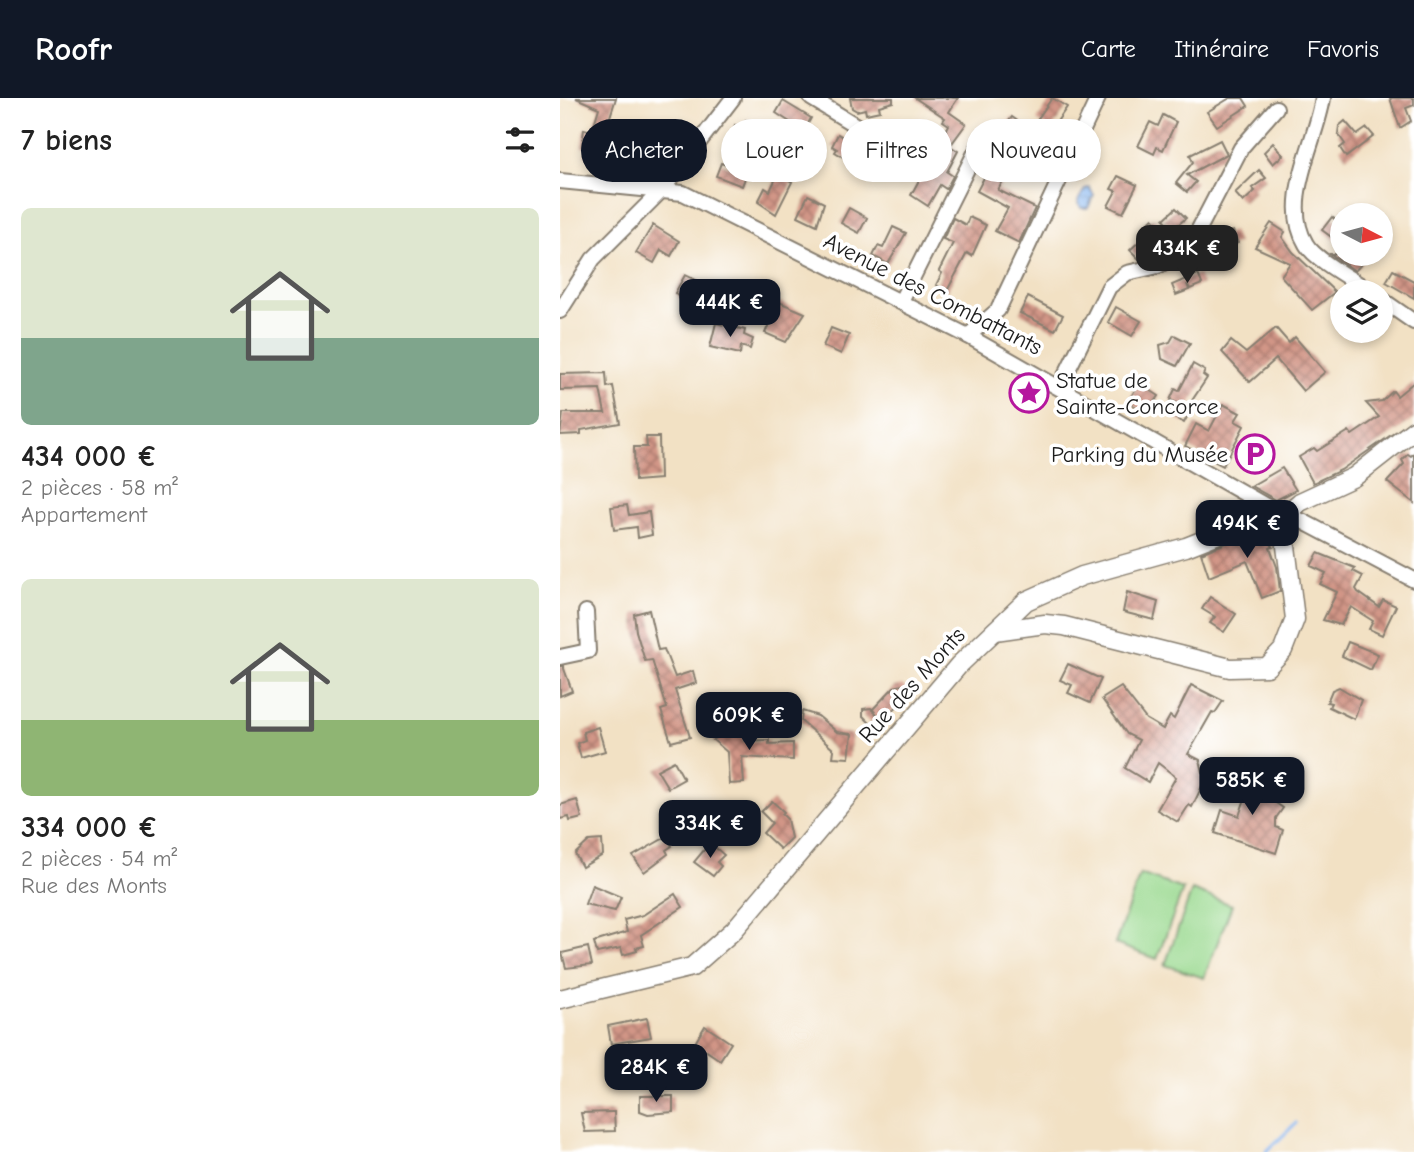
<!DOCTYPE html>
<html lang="fr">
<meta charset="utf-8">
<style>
body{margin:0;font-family:"Comic Neue",sans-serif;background:#f6f6f6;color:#222;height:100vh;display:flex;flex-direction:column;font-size:26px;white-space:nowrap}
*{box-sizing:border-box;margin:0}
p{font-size:23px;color:#767676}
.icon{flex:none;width:38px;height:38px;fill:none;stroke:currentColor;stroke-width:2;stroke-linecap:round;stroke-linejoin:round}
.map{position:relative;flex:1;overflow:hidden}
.drawer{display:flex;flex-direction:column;background:#fff;width:560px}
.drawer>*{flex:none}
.banner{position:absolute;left:21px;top:21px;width:665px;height:63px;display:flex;gap:14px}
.needle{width:46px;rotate:96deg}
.buttons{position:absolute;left:770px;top:105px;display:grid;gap:14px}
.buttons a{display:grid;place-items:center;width:63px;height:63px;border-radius:50%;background:#fff;box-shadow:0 4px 10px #0003;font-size:35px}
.price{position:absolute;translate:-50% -60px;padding:0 16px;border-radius:14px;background:#111827;color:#fff;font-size:23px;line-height:46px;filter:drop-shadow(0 2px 4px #0008)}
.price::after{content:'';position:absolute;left:50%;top:42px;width:21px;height:16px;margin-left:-10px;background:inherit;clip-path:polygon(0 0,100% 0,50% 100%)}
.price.current{background:#222;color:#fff}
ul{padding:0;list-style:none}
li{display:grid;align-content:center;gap:14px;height:371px;padding:0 21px}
li span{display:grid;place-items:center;height:217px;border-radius:10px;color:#555}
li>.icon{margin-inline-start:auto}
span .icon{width:126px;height:126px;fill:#fffc;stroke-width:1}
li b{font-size:30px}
h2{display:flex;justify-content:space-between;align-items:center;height:84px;padding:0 21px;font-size:30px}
.tag{padding:0 24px;border-radius:32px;background:#fff;box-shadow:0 4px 10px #0003;font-size:24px;line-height:63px}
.tag.current{background:#111827;color:#fff}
header{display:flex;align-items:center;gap:42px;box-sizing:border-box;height:98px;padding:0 35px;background:#111827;color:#fff}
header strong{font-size:33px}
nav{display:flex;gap:38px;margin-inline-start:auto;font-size:24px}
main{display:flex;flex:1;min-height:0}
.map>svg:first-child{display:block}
.grass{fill:#9ad98f;stroke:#5b7a56;stroke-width:2}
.water{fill:url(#water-rules);stroke:#506886;stroke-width:2}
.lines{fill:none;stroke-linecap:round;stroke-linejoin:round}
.stream{stroke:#83b4ef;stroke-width:3.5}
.building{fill:url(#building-cross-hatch)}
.minor-casing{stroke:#877e70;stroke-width:18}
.tertiary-casing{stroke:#877e70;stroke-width:21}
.minor{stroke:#fff;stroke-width:14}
.tertiary{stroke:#fff;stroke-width:18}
.labels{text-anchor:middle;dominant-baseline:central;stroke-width:7;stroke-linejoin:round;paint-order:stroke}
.street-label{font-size:23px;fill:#1c1c1c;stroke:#fff}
.poi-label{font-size:23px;fill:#1c1c1c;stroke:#fff;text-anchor:start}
</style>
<header>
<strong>Roofr</strong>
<nav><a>Carte</a><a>Itinéraire</a><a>Favoris</a></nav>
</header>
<main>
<section class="drawer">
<h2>7 biens<svg class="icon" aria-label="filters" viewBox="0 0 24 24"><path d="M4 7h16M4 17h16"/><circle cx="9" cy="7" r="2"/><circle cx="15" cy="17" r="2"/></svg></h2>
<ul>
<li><span style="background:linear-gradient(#dfe7d0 60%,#7fa58c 0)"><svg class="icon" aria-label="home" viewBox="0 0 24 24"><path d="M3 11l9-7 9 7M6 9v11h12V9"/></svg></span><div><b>434 000 €</b><p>2 pièces · 58 m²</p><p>Appartement</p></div></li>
<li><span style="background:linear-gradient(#dfe7d0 65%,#8fb573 0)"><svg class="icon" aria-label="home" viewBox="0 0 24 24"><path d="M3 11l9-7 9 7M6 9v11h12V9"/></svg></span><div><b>334 000 €</b><p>2 pièces · 54 m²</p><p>Rue des Monts</p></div></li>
</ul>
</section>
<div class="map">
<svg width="854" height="1054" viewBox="0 0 854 1054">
<defs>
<pattern id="water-rules" width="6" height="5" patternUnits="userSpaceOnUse" patternTransform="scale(1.75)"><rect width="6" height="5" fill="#83b4ef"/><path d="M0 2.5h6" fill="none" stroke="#719acc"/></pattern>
<pattern id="building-cross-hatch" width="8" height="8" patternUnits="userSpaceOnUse" patternTransform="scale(1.75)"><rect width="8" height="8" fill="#d29687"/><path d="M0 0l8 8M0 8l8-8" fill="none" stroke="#aa7a6e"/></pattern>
</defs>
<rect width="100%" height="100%" fill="#fff"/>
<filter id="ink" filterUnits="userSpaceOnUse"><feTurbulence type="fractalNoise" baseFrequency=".0143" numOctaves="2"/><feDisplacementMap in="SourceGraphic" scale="14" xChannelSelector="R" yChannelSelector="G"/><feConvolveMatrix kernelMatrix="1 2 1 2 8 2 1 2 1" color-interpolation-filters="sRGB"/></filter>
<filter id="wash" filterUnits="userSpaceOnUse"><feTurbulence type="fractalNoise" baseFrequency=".00686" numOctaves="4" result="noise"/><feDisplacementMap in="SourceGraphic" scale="28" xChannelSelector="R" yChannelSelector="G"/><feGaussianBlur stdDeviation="1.57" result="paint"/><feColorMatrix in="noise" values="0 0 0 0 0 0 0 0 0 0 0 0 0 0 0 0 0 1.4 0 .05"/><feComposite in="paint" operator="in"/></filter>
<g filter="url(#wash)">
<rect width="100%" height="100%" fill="#f2e1c4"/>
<!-- grass -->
<g class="grass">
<polygon points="580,776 623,791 597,861 555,846"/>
<polygon points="632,792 672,807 644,880 605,867"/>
</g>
<!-- water -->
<polygon class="water" points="529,89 534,97 528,110 521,110 518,103 525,91"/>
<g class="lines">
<!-- stream -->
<polyline class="stream" points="706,1054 736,1025"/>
</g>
<g id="blocks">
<!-- building -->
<g class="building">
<polygon points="16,0 56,0 49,22 43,58 49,59 47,73 33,71 34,59 25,58 26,50 22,49 24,31 32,33 39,10"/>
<polygon points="290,0 333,0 333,4 319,8 320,13 306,16 305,11 297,13 292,10"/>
<polygon points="355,0 398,0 389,14 406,26 390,48 398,53 387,74 393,78 386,91 380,87 368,108 351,97 389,27 383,23 385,20"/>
<polygon points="492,0 507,9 491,32 477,22"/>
<polygon points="670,0 683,0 688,8 657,28 647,14"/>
<polygon points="830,0 854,0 854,7 846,10 851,23 840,30"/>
<polygon points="223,3 251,20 244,33 216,15"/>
<polygon points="603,17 616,24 603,52 597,49 594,56 578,48 590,24 598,28"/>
<polygon points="452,19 468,30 454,49 459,53 438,92 475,110 459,145 435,133 448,110 417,93 442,45 436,41"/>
<polygon points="186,22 196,25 194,32 201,33 198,49 171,43 175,27 184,29"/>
<polygon points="785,23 797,37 807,30 814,38 786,59 780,50 785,46 778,36 779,28"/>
<polygon points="103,24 117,29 103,62 83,53 88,41 95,43"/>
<polygon points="278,36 302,50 293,65 275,54 277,51 272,48"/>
<polygon points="660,42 667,56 627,77 636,84 627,94 616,85 633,64 630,57"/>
<polygon points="713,45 723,57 713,66 704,54"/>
<polygon points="161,65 187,75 182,88 156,78"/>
<polygon points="699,72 706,80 692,90 695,93 683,104 675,95"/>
<polygon points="218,76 232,84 216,116 198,104 205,90 210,93"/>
<polygon points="558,78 577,87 563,115 548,108 556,93 551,91"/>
<polygon points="248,97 264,105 257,127 238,118"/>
<polygon points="289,110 307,120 299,135 281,125"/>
<polygon points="616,110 626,120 613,131 604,121"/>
<polygon points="409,119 426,127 412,158 407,155 387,193 376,187 382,175 379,173 393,145 383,141 393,120 406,127"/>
<polygon points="772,119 782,127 782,147 762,132"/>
<polygon points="593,120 603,130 590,141 581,131"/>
<polygon points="711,125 725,134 722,139 733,154 775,194 752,212 721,178 730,165 695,149"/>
<polygon points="93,127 119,143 111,158 101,152 94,165 76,155"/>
<polygon points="333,129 346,135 328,166 313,158 318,148 323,150"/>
<polygon points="673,133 678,145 662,151 664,155 653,160 647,146"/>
<polygon points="583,140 593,150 580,162 570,152"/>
<polygon points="771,156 801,156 807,160 795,173"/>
<polygon points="833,172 854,183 854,200 826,184"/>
<polygon points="638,176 642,186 630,191 627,186 629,192 616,197 612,187"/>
<polygon points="125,177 140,184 136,196 132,195 122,203 115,195"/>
<polygon points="468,199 503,217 495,232 460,215"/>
<polygon points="219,204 245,215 226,244 205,235"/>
<polygon points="556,209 581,223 572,238 548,224"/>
<polygon points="156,225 185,232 184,237 193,241 190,251 181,248 180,256 150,249"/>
<polygon points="271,230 289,237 281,256 263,248"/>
<polygon points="716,230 729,245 735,239 765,274 743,293 716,261 690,284 662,254 671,243 686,255"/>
<polygon points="614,237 630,245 617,268 602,261 600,247 610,244"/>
<polygon points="633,266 645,273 643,277 647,280 629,307 632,309 624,325 611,318 617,305 610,302 615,291 619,293"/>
<polygon points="46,275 47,289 53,288 60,325 21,332 21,336 0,337 3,315 45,315 40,291 0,292 0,276"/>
<polygon points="854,284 854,321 781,372 753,385 739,359 754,350 757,353 789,333 792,337 819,319 806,305 822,303 833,293 837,298"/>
<polygon points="579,285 599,298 587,316 568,304"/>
<polygon points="663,306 680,315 675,323 684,328 663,368 625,348 636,326 649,333"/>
<polygon points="86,339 99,339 100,381 75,383 74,349 87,349"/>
<polygon points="854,355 854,405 827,384 844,366 842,362 848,356 851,358"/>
<polygon points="722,370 736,392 716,402 691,388"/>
<polygon points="67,407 69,417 89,414 92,437 78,440 77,429 54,432 51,409"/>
<polygon points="704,430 713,449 710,450 717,469 720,493 702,500 687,463 649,479 641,455"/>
<polygon points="758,455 795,470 793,473 803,478 796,491 798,494 819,509 823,502 836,508 822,537 809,531 813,523 791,509 781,527 763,522 777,494 760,486 766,475 751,468"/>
<polygon points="567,494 598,504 594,522 563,514"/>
<polygon points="650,499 676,516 664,534 650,525 655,519 642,511"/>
<polygon points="89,512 98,552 104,551 115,579 133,573 136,585 115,592 130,639 111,644 101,612 107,610 92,562 85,563 76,533 74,516"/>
<polygon points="788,544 818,556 811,572 782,558"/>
<polygon points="508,566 541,581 530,605 508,595 512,587 500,582"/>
<polygon points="0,568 3,568 12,593 0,598"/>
<polygon points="342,587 351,595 323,622 312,612 334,589"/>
<polygon points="631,587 663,603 655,615 652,614 628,656 640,662 645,682 632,709 629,707 618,724 597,712 616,679 598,665 588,684 565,670 579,642 567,636 542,601 561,589 586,621 603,631 610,618 614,621"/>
<polygon points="779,589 801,602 794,621 769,609 771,605 767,604 772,592"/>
<polygon points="311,610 319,618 311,626 303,618 303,611"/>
<polygon points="242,613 258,618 277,634 292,636 289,660 273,659 274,652 241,623"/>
<polygon points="38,629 45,653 21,660 17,645 25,642 23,634"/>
<polygon points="174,630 183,630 184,643 209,642 209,646 233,645 233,662 182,659 184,685 169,686 167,654 153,642"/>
<polygon points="114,663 124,681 108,690 97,672"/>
<polygon points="678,674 703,690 700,694 723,710 716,720 716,729 723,732 716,755 655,735 662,712 679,718 685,701 668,689"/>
<polygon points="17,702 22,720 10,723 9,719 0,721 0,707"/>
<polygon points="212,703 224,714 222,716 227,721 231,740 220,751 203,735 212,725 201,714"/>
<polygon points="148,709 154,724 134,732 116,725 123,710 134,715"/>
<polygon points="106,739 112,748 106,752 108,756 84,774 73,758"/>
<polygon points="42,742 43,757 22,769 15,756 29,743"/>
<polygon points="150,745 164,757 157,764 161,768 153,778 134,764"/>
<polygon points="32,787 61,799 55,813 25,806"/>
<polygon points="115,796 123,809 81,837 84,848 76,850 77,853 63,857 61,850 37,855 34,844 67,834 64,822 83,817"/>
<polygon points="28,849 32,867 6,870 2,855"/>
<polygon points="87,920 91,939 51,946 48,928"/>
<polygon points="145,928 171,945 160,962 135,945"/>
<polygon points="80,998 113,998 113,1014 88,1016 80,1013"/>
<polygon points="52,1014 54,1014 55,1033 25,1034 21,1015"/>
</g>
</g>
</g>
<g filter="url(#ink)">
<use href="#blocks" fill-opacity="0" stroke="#877e70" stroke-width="2"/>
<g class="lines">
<!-- minor casing -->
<g class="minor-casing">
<g id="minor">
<polyline points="251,0 326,46"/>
<path d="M 763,0 C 756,45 720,103 746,146 C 755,162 795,183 811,194"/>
<polyline points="0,83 123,95 408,238 706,408 744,424 854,482"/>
<polyline points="821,201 854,224"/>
<polyline points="341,203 419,47"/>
<polyline points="0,213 33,161 103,91 173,0"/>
<polyline points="408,238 438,212 538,0"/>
<polyline points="500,288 549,189 567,175 598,168 617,157 638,133 681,50 716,10"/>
<polyline points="0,559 28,553 26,514"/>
</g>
</g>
<!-- tertiary casing -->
<g class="tertiary-casing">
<g id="tertiary">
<polyline points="725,417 740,404 794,379 854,332"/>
<polyline points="435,533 485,526 504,528 670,570 707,569 723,552 735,521 725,440 725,417"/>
<polyline points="0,901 132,869 174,832 399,567 466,503 522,478 626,449 704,418 725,417"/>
</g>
</g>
<!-- minor -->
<use href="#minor" class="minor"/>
<!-- tertiary -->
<use href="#tertiary" class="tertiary"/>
</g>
</g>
<!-- icons -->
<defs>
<g id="sight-ring" transform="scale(2.0125)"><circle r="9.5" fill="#fff" stroke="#b5179e" stroke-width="1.5"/><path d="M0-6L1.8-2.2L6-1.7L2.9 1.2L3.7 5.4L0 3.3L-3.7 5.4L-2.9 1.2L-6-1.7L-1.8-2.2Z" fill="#b5179e"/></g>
<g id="parking-ring" transform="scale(2.0125)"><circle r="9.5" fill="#fff" stroke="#b5179e" stroke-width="1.5"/><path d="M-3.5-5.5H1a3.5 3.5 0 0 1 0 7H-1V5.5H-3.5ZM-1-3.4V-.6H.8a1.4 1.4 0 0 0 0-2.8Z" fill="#b5179e"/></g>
</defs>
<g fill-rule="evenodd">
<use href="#sight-ring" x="469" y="295"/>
<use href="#parking-ring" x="695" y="356"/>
</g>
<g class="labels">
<!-- street labels -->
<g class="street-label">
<text transform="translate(373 196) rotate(27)">Avenue des Combattants</text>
<text transform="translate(352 587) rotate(-48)">Rue des Monts</text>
</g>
<!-- poi labels -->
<g class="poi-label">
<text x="496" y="282">Statue de<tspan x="496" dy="26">Sainte-Concorce</tspan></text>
<text x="668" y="356" text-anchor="end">Parking du Musée</text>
</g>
</g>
</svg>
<div class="buttons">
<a><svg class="needle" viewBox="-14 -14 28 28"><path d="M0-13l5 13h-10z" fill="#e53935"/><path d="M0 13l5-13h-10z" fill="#767676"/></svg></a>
<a><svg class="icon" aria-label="layers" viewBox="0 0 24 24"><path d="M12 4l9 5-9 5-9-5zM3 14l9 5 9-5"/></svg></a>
</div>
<b class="price current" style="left:627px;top:187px">434K €</b>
<b class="price" style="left:170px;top:241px">444K €</b>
<b class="price" style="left:687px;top:462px">494K €</b>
<b class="price" style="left:189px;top:654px">609K €</b>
<b class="price" style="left:692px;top:719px">585K €</b>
<b class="price" style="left:150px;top:762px">334K €</b>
<b class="price" style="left:96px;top:1006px">284K €</b>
<div class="banner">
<a class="tag current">Acheter</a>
<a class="tag">Louer</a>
<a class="tag">Filtres</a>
<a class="tag">Nouveau</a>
</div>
</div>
</main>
